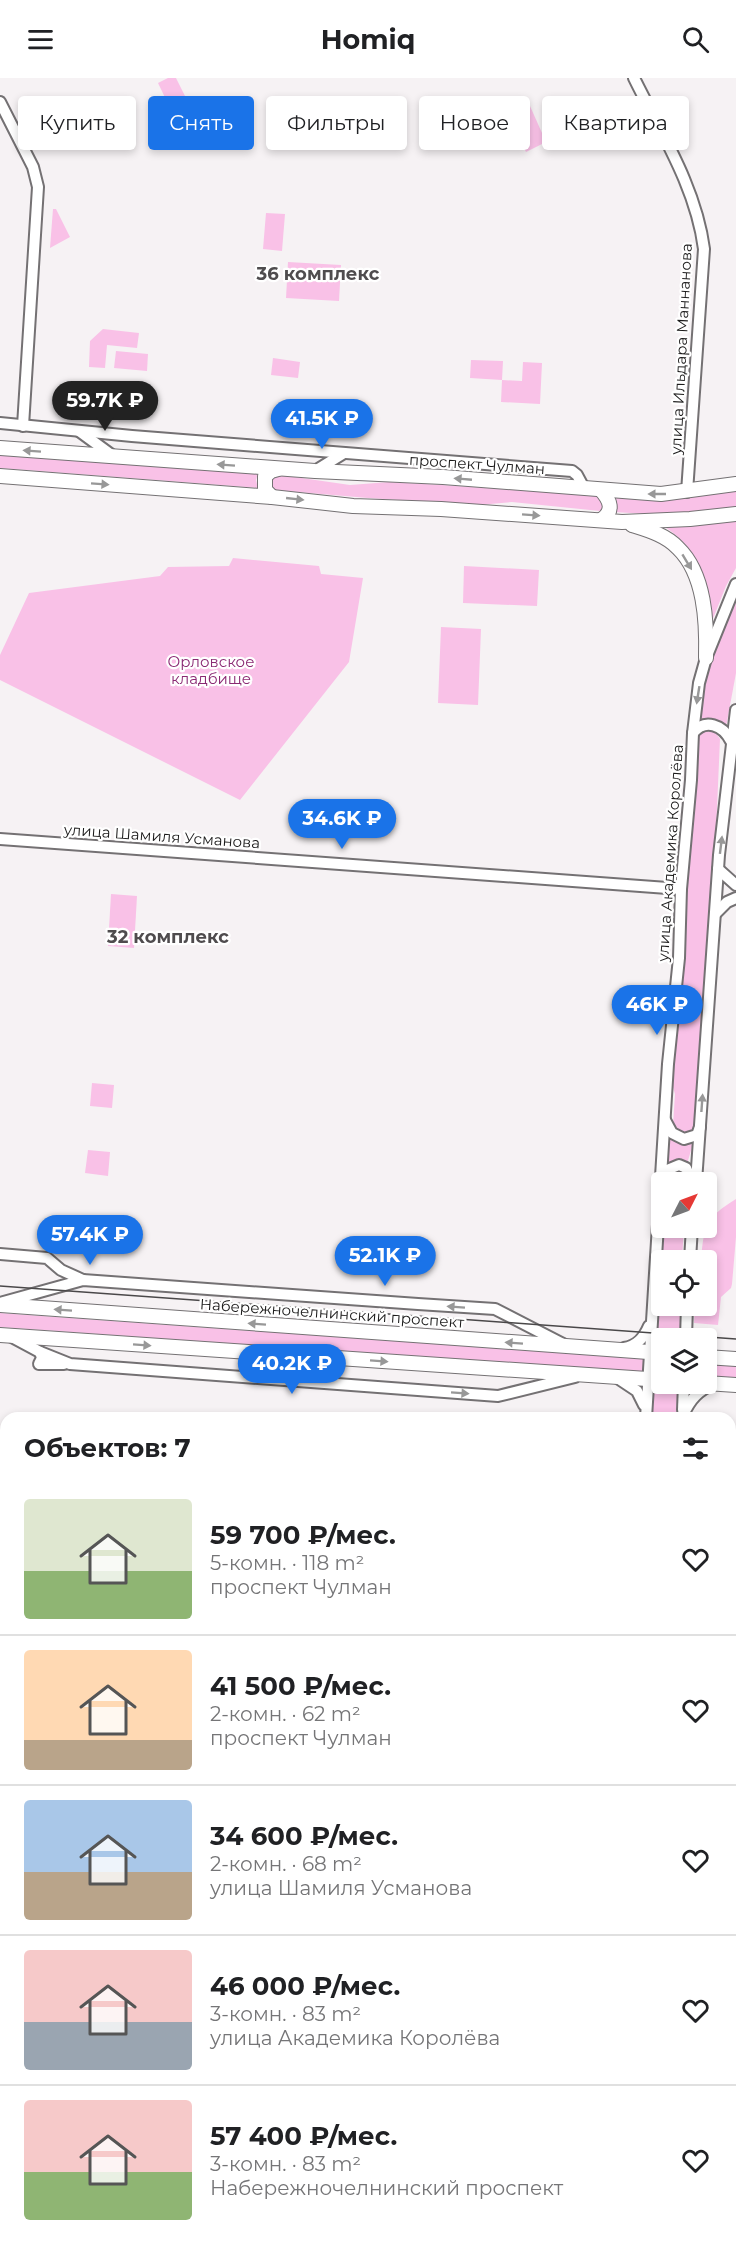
<!DOCTYPE html>
<html lang="ru">
<meta charset="utf-8">
<style>
body{margin:0;font-family:Montserrat,sans-serif;background:#f2f2f2;color:#202124;height:100vh;display:flex;flex-direction:column;font-size:22px;white-space:nowrap}
*{box-sizing:border-box;margin:0}
p{font-size:20px;color:#757577}
.icon{flex:none;width:33px;height:33px;fill:none;stroke:currentColor;stroke-width:2;stroke-linecap:round;stroke-linejoin:round}
.map{position:relative;flex:1;overflow:hidden}
.details{position:absolute;left:0px;top:1334px;width:736px;height:836px;display:flex;flex-direction:column;background:#fff;border-radius:18px 18px 0 0;box-shadow:0 3px 9px #0003}
.details>*{flex:none}
.banner{position:absolute;left:18px;top:18px;width:700px;height:54px;display:flex;gap:12px}
.needle{width:39px;rotate:48deg}
.buttons{position:absolute;left:651px;top:1094px;display:grid;gap:12px}
.buttons a{display:grid;place-items:center;width:66px;height:66px;border-radius:6px;background:#fff;box-shadow:0 3px 9px #0003;font-size:30px}
.price{position:absolute;translate:-50% -51px;padding:0 14px;border-radius:21px;background:#1a73e8;color:#fff;font-size:20px;line-height:39px;filter:drop-shadow(0 2px 3px #0008)}
.price::after{content:'';position:absolute;left:50%;top:36px;width:18px;height:14px;margin-left:-9px;background:inherit;clip-path:polygon(0 0,100% 0,50% 100%)}
.price.on{background:#222;color:#fff}
ul{padding:0;list-style:none}
li{display:flex;align-items:center;gap:18px;height:150px;padding:0 24px}
li+li{border-top:2px solid #e0e0e0}
li span{display:grid;place-items:center;flex:none;width:168px;height:120px;border-radius:6px;color:#555}
li>.icon{margin-inline-start:auto}
span .icon{width:72px;height:72px;fill:#fffc;stroke-width:1}
li b{font-size:26px}
h2{display:flex;justify-content:space-between;align-items:center;height:72px;padding:0 24px;font-size:26px}
.pill{padding:0 21px;border-radius:6px;background:#fff;box-shadow:0 3px 9px #0003;font-size:21px;line-height:54px}
.pill.on{background:#1a73e8;color:#fff}
header{display:flex;justify-content:space-between;align-items:center;height:78px;padding:0 24px;background:#fff;font-size:27px;font-weight:700}
.map>svg:first-child{display:block}
.green{fill:#f9c1e7}
.lines{fill:none;stroke-linecap:round;stroke-linejoin:round}
.minor-casing{stroke:#747173;stroke-width:14}
.major-casing{stroke:#747173;stroke-width:16}
.minor{stroke:#fff;stroke-width:10}
.major{stroke:#fff;stroke-width:14}
.tram{stroke:#4a4849;stroke-width:1.5}
.oneway{fill:#989898}
.labels{text-anchor:middle;dominant-baseline:central;stroke-width:4.5;stroke-linejoin:round;paint-order:stroke}
.street-label{font-size:15px;fill:#1b1a1a;stroke:#fff}
.park-label{font-size:15px;fill:#8a2973;stroke:#fff}
.quarter-label{font-size:18px;font-weight:bold;fill:#4f4c4e;stroke:#fff}
</style>
<header><svg class="icon" aria-label="menu" viewBox="0 0 24 24"><path d="M4 6h16M4 12h16M4 18h16"/></svg>Homiq<svg class="icon" aria-label="search" viewBox="0 0 24 24"><circle cx="10" cy="10" r="6"/><path d="M15 15l6 6"/></svg></header>
<div class="map">
<svg width="736" height="2168" viewBox="0 0 736 2168">
<rect width="100%" height="100%" fill="#f6f2f4"/>
<!-- green -->
<g class="green">
<polygon points="168,0 176,0 189,26 172,34 158,5"/>
<polygon points="530,28 546,64 526,74 509,38"/>
<polygon points="53,131 56,131 70,159 50,170"/>
<polygon points="266,135 285,136 282,173 263,171"/>
<polygon points="288,184 341,187 339,223 286,220"/>
<polygon points="103,251 139,255 137,270 107,267 105,290 89,289 90,263"/>
<polygon points="116,273 148,276 147,293 114,290"/>
<polygon points="273,280 300,284 298,300 271,297"/>
<polygon points="471,282 503,283 502,302 522,303 523,284 542,285 540,326 501,324 502,302 470,300"/>
<polygon points="0,374 258,395 256,402 258,410 0,390"/>
<polygon points="274,396 350,407 389,404 442,407 599,418 602,421 604,431 600,433 512,424 479,427 368,420 274,412 269,408"/>
<polygon points="736,410 736,430 667,437 613,434 617,425 615,416 674,421 701,418"/>
<path d="M 736,440 L 736,490 L 726,508 L 710,548 C 705,505 704,475 665,449 Z"/>
<polygon points="233,480 319,488 321,496 363,500 349,584 240,722 0,602 0,577 29,515 160,498 168,489 229,488"/>
<polygon points="464,488 539,492 537,528 463,525"/>
<polygon points="736,516 736,595 726,649 714,641 698,645 707,583"/>
<polygon points="441,549 481,551 478,627 438,625"/>
<polygon points="711,653 715,654 720,661 715,777 695,1050 693,1054 685,1056 675,1051 673,1047 675,1016 672,1006 697,660 703,654"/>
<polygon points="111,816 137,818 134,870 108,868"/>
<polygon points="92,1005 114,1007 112,1030 90,1028"/>
<polygon points="668,1059 683,1065 694,1062 687,1086 678,1083 667,1084"/>
<polygon points="88,1072 110,1074 108,1098 85,1095"/>
<path d="M 736,1121 L 736,1159 L 732,1206 L 731,1210 L 721,1219 L 718,1247 L 694,1245 L 695,1227 L 706,1227 L 706,1182 L 701,1182 C 704,1147 705,1140 736,1121 Z"/>
<polygon points="663,1149 684,1149 682,1182 662,1182 662,1227 683,1227 681,1260 662,1260 661,1268 655,1268"/>
<polygon points="0,1235 645,1281 644,1295 0,1249"/>
<polygon points="706,1286 736,1288 736,1300 707,1298"/>
<polygon points="653,1308 678,1310 676,1339 650,1340"/>
<polygon points="731,1385 736,1385 736,1581 735,1602 731,1607"/>
<polygon points="731,1618 736,1619 736,1727 732,1747 736,1756 736,1767 730,1765"/>
<rect x="399" y="2163" width="74" height="5"/>
</g>
<g class="lines">
<!-- minor casing -->
<g class="minor-casing">
<g id="minor">
<path d="M 634,0 C 661,55 696,109 704,171 L 687,414"/>
<polyline points="0,24 33,89 38,109 23,348"/>
<polyline points="0,345 132,358 572,393 577,397 584,410"/>
<polyline points="79,353 113,378"/>
<polyline points="315,393 344,375"/>
<path d="M 693,655 C 705,640 723,647 731,663"/>
<polyline points="0,761 681,811"/>
<polyline points="718,791 736,807"/>
<polyline points="715,836 727,824 736,820"/>
<polyline points="665,1042 672,1055 684,1061 697,1057 700,1049"/>
<polyline points="662,1103 667,1092 679,1087 686,1090 692,1104"/>
<polyline points="696,1104 719,777 736,632"/>
<polyline points="0,1176 47,1180 61,1192 83,1202"/>
<polyline points="690,1182 692,1149"/>
<polyline points="0,1225 83,1202 418,1226 495,1231 563,1266"/>
<polyline points="12,1259 40,1274 70,1286 498,1318 575,1299"/>
<polyline points="686,1260 687,1227"/>
<path d="M 624,1270 C 637,1268 644,1260 649,1248"/>
<polyline points="40,1274 42,1280 39,1286 64,1286"/>
<polyline points="619,1301 637,1313 644,1327"/>
<polyline points="683,1332 684,1305"/>
<path d="M 683,1337 C 691,1320 698,1313 715,1305"/>
<polyline points="646,1340 668,986 679,880 681,811 691,702 693,655 699,605 706,580 736,506"/>
<polyline points="0,2098 6,2094"/>
<polyline points="0,2105 6,2116"/>
<polyline points="28,2163 30,2168"/>
<polyline points="345,2168 346,2163"/>
<polyline points="587,2168 587,2163"/>
<polyline points="624,2168 624,2163"/>
</g>
</g>
<!-- major casing -->
<g class="major-casing">
<g id="major">
<polyline points="0,370 315,393 443,399 661,416 736,406"/>
<polyline points="0,398 272,419 353,428 441,431 622,444 690,441 736,436"/>
<path d="M 601,412 C 610,422 615,433 601,442"/>
<polyline points="272,419 265,412 265,398 271,393 278,391"/>
<path d="M 632,447 C 648,452 666,457 678,470 C 705,496 707,544 706,580"/>
<polyline points="0,1227 662,1275"/>
<polyline points="0,1257 662,1302"/>
<polyline points="706,1279 736,1281"/>
<polyline points="706,1305 736,1307"/>
<polyline points="0,1885 6,1886"/>
<polyline points="0,1901 6,1902"/>
<polyline points="730,1957 736,1957"/>
<polyline points="730,1985 736,1985"/>
</g>
</g>
<!-- minor -->
<use href="#minor" class="minor"/>
<!-- major -->
<use href="#major" class="major"/>
<!-- tram -->
<polyline class="tram" points="0,1208 736,1261"/>
</g>
<!-- one-way arrows -->
<defs><path id="oneway-solid" d="M-6-.8H1V-3.2L6.5 0L1 3.2V.8H-6Z" transform="scale(1.5)"/></defs>
<g class="oneway">
<use href="#oneway-solid" transform="translate(32 373) rotate(-176)"/>
<use href="#oneway-solid" transform="translate(226 387) rotate(-176)"/>
<use href="#oneway-solid" transform="translate(463 401) rotate(-175)"/>
<use href="#oneway-solid" transform="translate(100 406) rotate(4)"/>
<use href="#oneway-solid" transform="translate(657 416) rotate(-180)"/>
<use href="#oneway-solid" transform="translate(295 421) rotate(6)"/>
<use href="#oneway-solid" transform="translate(531 437) rotate(4)"/>
<use href="#oneway-solid" transform="translate(687 484) rotate(59)"/>
<use href="#oneway-solid" transform="translate(698 617) rotate(99)"/>
<use href="#oneway-solid" transform="translate(721 767) rotate(-83)"/>
<use href="#oneway-solid" transform="translate(702 1025) rotate(-86)"/>
<use href="#oneway-solid" transform="translate(456 1229) rotate(-176)"/>
<use href="#oneway-solid" transform="translate(63 1232) rotate(-176)"/>
<use href="#oneway-solid" transform="translate(257 1246) rotate(-176)"/>
<use href="#oneway-solid" transform="translate(514 1265) rotate(-176)"/>
<use href="#oneway-solid" transform="translate(142 1267) rotate(4)"/>
<use href="#oneway-solid" transform="translate(379 1283) rotate(4)"/>
<use href="#oneway-solid" transform="translate(460 1315) rotate(4)"/>
</g>
<g class="labels">
<!-- street labels -->
<g class="street-label">
<text transform="translate(681 271) rotate(-87)">улица Ильдара Маннанова</text>
<text transform="translate(477 386) rotate(4)">проспект Чулман</text>
<text transform="translate(162 758) rotate(4)">улица Шамиля Усманова</text>
<text transform="translate(670 775) rotate(-86)">улица Академика Королёва</text>
<text transform="translate(332 1235) rotate(4)">Набережночелнинский проспект</text>
</g>
<!-- park labels -->
<g class="park-label">
<text x="211" y="583">Орловское<tspan x="211" dy="17">кладбище</tspan></text>
</g>
<!-- quarter labels -->
<g class="quarter-label">
<text x="318" y="196">36 комплекс</text>
<text x="168" y="859">32 комплекс</text>
</g>
</g>
</svg>
<div class="buttons">
<a><svg class="needle" viewBox="-14 -14 28 28"><path d="M0-13l5 13h-10z" fill="#e53935"/><path d="M0 13l5-13h-10z" fill="#757577"/></svg></a>
<a><svg class="icon" aria-label="locate" viewBox="0 0 24 24"><circle cx="12" cy="12" r="6"/><path d="M12 2v4M12 18v4M2 12h4M18 12h4"/></svg></a>
<a><svg class="icon" aria-label="layers" viewBox="0 0 24 24"><path d="M12 4l9 5-9 5-9-5zM3 14l9 5 9-5"/></svg></a>
</div>
<b class="price on" style="left:105px;top:354px">59.7K ₽</b>
<b class="price" style="left:322px;top:372px">41.5K ₽</b>
<b class="price" style="left:342px;top:772px">34.6K ₽</b>
<b class="price" style="left:657px;top:958px">46K ₽</b>
<b class="price" style="left:90px;top:1188px">57.4K ₽</b>
<b class="price" style="left:385px;top:1209px">52.1K ₽</b>
<b class="price" style="left:292px;top:1317px">40.2K ₽</b>
<div class="banner">
<a class="pill">Купить</a>
<a class="pill on">Снять</a>
<a class="pill">Фильтры</a>
<a class="pill">Новое</a>
<a class="pill">Квартира</a>
</div>
<section class="details">
<h2>Объектов: 7<svg class="icon" aria-label="filters" viewBox="0 0 24 24"><path d="M4 7h16M4 17h16"/><circle cx="9" cy="7" r="2"/><circle cx="15" cy="17" r="2"/></svg></h2>
<ul>
<li><span style="background:linear-gradient(#dfe7d0 60%,#8fb573 0)"><svg class="icon" aria-label="home" viewBox="0 0 24 24"><path d="M3 11l9-7 9 7M6 9v11h12V9"/></svg></span><div><b>59 700 ₽/мес.</b><p>5-комн. · 118 m²</p><p>проспект Чулман</p></div><svg class="icon" aria-label="heart" viewBox="0 0 24 24"><path d="M12 20l-8-8c-3-5 5-10 8-4 3-6 11-1 8 4z"/></svg></li>
<li><span style="background:linear-gradient(#ffd9b3 75%,#b9a48a 0)"><svg class="icon" aria-label="home" viewBox="0 0 24 24"><path d="M3 11l9-7 9 7M6 9v11h12V9"/></svg></span><div><b>41 500 ₽/мес.</b><p>2-комн. · 62 m²</p><p>проспект Чулман</p></div><svg class="icon" aria-label="heart" viewBox="0 0 24 24"><path d="M12 20l-8-8c-3-5 5-10 8-4 3-6 11-1 8 4z"/></svg></li>
<li><span style="background:linear-gradient(#a9c7e8 60%,#b9a48a 0)"><svg class="icon" aria-label="home" viewBox="0 0 24 24"><path d="M3 11l9-7 9 7M6 9v11h12V9"/></svg></span><div><b>34 600 ₽/мес.</b><p>2-комн. · 68 m²</p><p>улица Шамиля Усманова</p></div><svg class="icon" aria-label="heart" viewBox="0 0 24 24"><path d="M12 20l-8-8c-3-5 5-10 8-4 3-6 11-1 8 4z"/></svg></li>
<li><span style="background:linear-gradient(#f6c9c9 60%,#9aa5b1 0)"><svg class="icon" aria-label="home" viewBox="0 0 24 24"><path d="M3 11l9-7 9 7M6 9v11h12V9"/></svg></span><div><b>46 000 ₽/мес.</b><p>3-комн. · 83 m²</p><p>улица Академика Королёва</p></div><svg class="icon" aria-label="heart" viewBox="0 0 24 24"><path d="M12 20l-8-8c-3-5 5-10 8-4 3-6 11-1 8 4z"/></svg></li>
<li><span style="background:linear-gradient(#f6c9c9 60%,#8fb573 0)"><svg class="icon" aria-label="home" viewBox="0 0 24 24"><path d="M3 11l9-7 9 7M6 9v11h12V9"/></svg></span><div><b>57 400 ₽/мес.</b><p>3-комн. · 83 m²</p><p>Набережночелнинский проспект</p></div><svg class="icon" aria-label="heart" viewBox="0 0 24 24"><path d="M12 20l-8-8c-3-5 5-10 8-4 3-6 11-1 8 4z"/></svg></li>
</ul>
</section>
</div>
